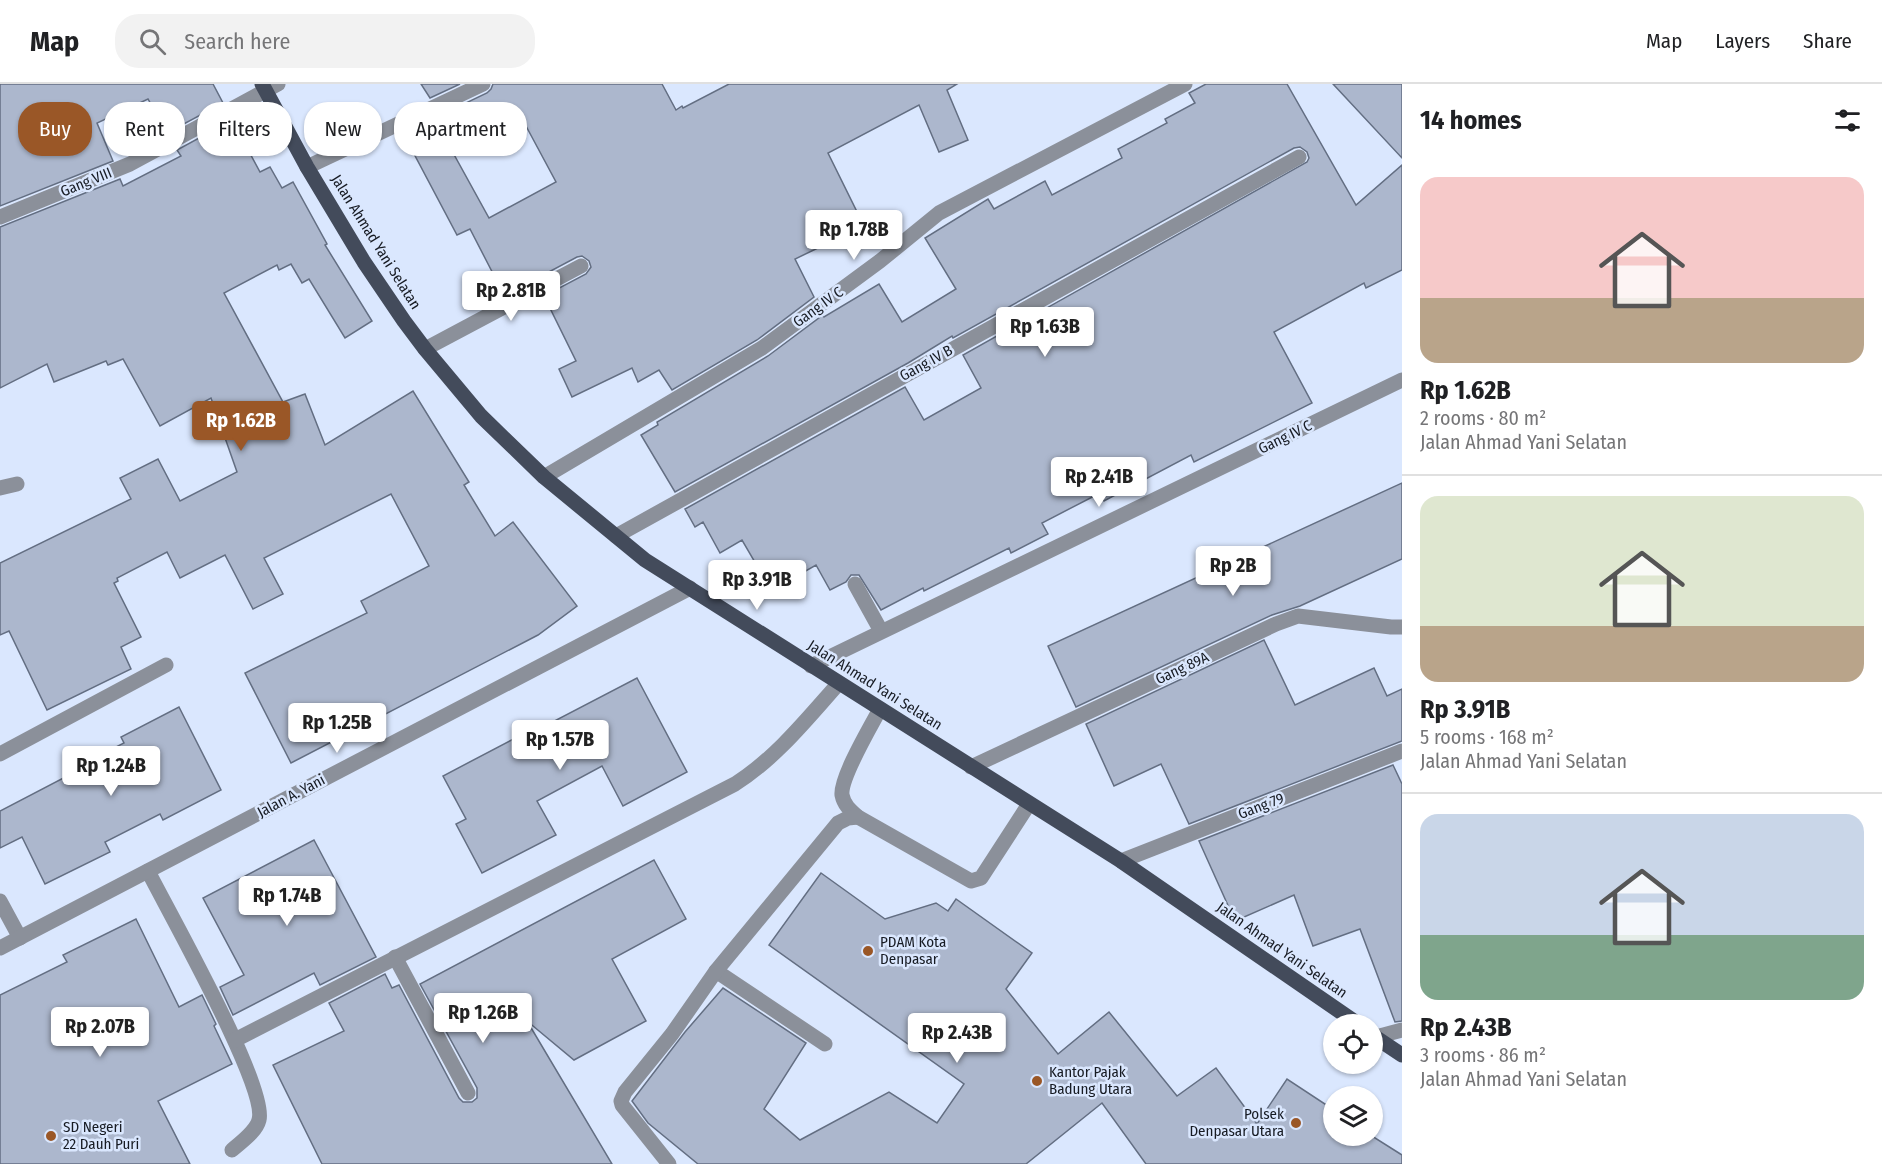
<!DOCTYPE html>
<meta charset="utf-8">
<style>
body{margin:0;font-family:"Fira Sans Condensed",sans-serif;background:#f2f2f2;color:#202124;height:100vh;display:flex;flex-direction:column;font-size:22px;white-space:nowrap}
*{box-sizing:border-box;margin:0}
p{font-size:20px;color:#757577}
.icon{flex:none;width:33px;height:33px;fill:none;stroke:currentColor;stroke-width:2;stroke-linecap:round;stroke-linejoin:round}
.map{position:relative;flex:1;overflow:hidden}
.details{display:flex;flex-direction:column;background:#fff;width:480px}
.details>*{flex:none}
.hud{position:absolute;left:18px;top:18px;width:570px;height:54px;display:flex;gap:12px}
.controls{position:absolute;left:1323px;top:930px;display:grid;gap:12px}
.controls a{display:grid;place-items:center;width:60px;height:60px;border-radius:50%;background:#fff;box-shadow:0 2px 4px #0004;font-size:30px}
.price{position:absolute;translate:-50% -51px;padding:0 14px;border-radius:6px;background:#fff;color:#222;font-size:20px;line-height:39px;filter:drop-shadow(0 2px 3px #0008)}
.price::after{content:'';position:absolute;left:50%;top:36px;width:18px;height:14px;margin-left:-9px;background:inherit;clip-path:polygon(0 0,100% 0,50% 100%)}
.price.on{background:#9a5727;color:#fff}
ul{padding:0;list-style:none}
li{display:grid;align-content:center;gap:12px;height:318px;padding:0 18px}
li+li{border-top:2px solid #e0e0e0}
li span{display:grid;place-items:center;height:186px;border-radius:18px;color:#555}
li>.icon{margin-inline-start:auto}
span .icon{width:108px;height:108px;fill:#fffc;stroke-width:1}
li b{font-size:26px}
h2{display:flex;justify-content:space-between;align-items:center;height:72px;padding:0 18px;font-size:26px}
.chip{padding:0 21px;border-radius:24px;background:#fff;box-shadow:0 2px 4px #0004;font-size:21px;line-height:54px}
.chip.on{background:#9a5727;color:#fff}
header{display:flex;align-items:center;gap:36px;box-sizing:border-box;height:84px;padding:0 30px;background:#fff;border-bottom:2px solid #e0e0e0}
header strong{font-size:28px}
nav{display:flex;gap:33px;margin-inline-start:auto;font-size:21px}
.search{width:420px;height:54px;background:#f2f2f2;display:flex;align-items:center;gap:15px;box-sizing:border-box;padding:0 21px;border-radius:24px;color:#757577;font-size:22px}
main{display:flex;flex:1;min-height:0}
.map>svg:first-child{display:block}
.building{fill:#acb7cd;stroke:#636e82;stroke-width:1.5;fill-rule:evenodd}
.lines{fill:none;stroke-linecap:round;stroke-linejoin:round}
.minor{stroke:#8b909a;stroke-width:15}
.major{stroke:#434b5b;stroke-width:15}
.poi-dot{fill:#9a5727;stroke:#dae7fe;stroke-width:2}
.labels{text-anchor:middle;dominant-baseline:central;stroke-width:5;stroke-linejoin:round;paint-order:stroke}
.street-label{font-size:15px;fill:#171b23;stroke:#dae7fe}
.poi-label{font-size:15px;fill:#171b23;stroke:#dae7fe;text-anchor:start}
</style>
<header>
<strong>Map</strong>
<div class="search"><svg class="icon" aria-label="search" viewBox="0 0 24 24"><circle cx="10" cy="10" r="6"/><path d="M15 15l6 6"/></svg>Search here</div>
<nav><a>Map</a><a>Layers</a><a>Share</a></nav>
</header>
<main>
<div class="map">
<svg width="1402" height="1080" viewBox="0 0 1402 1080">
<rect width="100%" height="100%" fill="#dae7fe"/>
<!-- building -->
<g class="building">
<polygon points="0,0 213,0 223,19 167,49 148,15 97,39 113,77 0,122"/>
<polygon points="421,0 460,0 430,14"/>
<path d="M 493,0 L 662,0 L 676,26 L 682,22 L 683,24 L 729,0 L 957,0 L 947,6 L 968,56 L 939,68 L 919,21 L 828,69 L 864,142 L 795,175 L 814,213 L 757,256 L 672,306 L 659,286 L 638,298 L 632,284 L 572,313 L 559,285 L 576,277 L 544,212 L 586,190 L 591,183 L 589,177 L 582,172 L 577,173 L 532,197 L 529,190 L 501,205 L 470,145 L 457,151 L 403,49 L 487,9 L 491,5 ZM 519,29 L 556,98 L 489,134 L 451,65 Z"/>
<polygon points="1206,0 1287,0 1356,121 1402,81 1402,186 1366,204 1364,199 1274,248 1312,319 1194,378 1191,371 1104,417 1100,409 1042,439 1048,450 1011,469 1009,464 924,507 923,504 881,526 859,491 851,491 846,498 830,506 816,481 804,488 799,480 767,499 742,456 720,469 703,438 695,443 685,425 905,303 924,336 981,304 963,271 1307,78 1309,74 1307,68 1300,63 1294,64 953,254 952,252 908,279 675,408 641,351 658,341 657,338 768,272 823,231 824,233 879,200 902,238 956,205 925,154 988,115 994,125 1045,97 1052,111 1122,74 1118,65 1167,39 1165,35 1195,19 1189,9"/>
<polygon points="1333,0 1402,0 1402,74"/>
<polygon points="232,36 260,88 270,83 282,104 293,98 327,160 325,161 372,237 345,254 309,195 302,199 291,180 279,186 277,181 224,209 283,318 305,310 325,361 413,307 469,398 464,401 495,452 513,438 577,522 538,551 291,679 245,589 367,529 361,517 429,482 391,410 264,474 283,510 253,525 225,471 180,494 167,468 117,494 118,497 114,499 141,553 121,563 131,585 47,626 9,547 0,551 0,479 131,415 120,394 158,375 180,417 237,388 211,314 160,342 123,275 108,281 106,277 54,298 47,280 0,304 0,143 120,95 123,102 181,72 177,66"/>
<polygon points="1402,399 1402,475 1300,522 1272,531 1076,623 1048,562"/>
<polygon points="1264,556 1295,621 1374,584 1387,612 1402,605 1402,657 1189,740 1161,680 1114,702 1086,640"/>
<polygon points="637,594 687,688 623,722 602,682 537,717 556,751 482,789 456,740 466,735 443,692 521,651 522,654"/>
<polygon points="179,623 221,706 163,736 160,730 105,758 110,768 45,800 22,753 0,764 0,727 77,687 75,684 124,659 121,653"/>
<polygon points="1393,681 1402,700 1402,937 1395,938 1360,845 1313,862 1294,811 1235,837 1199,757"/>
<polygon points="314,756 376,873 320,901 314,889 233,931 220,903 244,891 203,814"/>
<polygon points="654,776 686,835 612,875 646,937 574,976 527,937 612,1080 322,1080 273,981 344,947 329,919 385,890 392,904 399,901 459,1014 463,1018 472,1018 477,1014 477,1004 420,900"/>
<polygon points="821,789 885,835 936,819 948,827 956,815 1032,869 1006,905 1058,970 1109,928 1177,1012 1216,984 1257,1040 1287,995 1334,1026 1334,1052 1372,1052 1402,1071 1402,1080 1146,1080 1102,1019 1026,1080 698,1080 648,1039 632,1017 685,948 723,904 806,959 764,1025 800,1056 889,1008 937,1039 964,1000 769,861"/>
<polygon points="136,835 179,923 202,911 216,940 214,942 232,980 158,1017 190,1080 0,1080 0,911 67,878 63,871"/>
</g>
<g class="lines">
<!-- minor -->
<g class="minor">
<polyline points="307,83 483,0"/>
<polyline points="0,133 130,80 278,0"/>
<polyline points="425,265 581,182"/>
<polyline points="544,393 762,264 880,177 939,129 1185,0"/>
<polyline points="0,404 17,400"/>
<polyline points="616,452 1299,73"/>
<polyline points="855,500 881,547"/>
<polyline points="811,582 1402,296"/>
<path d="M 880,625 C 871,642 840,694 842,711 C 844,721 850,726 858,733 L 971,797 L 981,794 L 1029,720"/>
<polyline points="0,670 166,581"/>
<polyline points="971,683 1276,540 1298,532 1391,543 1402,543"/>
<polyline points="1121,777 1402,667"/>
<path d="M 148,787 C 168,827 268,1003 259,1036 C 256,1048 241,1058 232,1066"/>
<polyline points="0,817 20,854"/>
<polyline points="0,864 690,504"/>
<polyline points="395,873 468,1009"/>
<polyline points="716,887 825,960"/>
<polyline points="1376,953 1402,946"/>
<path d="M 235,956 L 735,700 C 776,674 807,635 839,599"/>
<polyline points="669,1080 622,1021 621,1017 625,1008 672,950 716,887 838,739 848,734 858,733"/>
</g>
<!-- major -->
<g class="major">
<polyline points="262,0 307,83 364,178 404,237 425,265 481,332 544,393 645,476 1121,777 1358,940"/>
<polyline points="1372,951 1402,971"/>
</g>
</g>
<!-- markers -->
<g class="poi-dot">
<circle cx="868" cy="867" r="6"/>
<circle cx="1037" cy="997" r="6"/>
<circle cx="1296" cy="1039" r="6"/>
<circle cx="51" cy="1052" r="6"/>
</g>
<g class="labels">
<!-- street labels -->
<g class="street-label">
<text transform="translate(86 98) rotate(-22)">Gang VIII</text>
<text transform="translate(376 158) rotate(58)">Jalan Ahmad Yani Selatan</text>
<text transform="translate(818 223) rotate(-36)">Gang IV C</text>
<text transform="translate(926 279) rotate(-29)">Gang IV B</text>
<text transform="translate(1285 353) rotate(-26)">Gang IV C</text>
<text transform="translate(1182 584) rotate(-25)">Gang 89A</text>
<text transform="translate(875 601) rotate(32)">Jalan Ahmad Yani Selatan</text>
<text transform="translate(291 712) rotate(-28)">Jalan A. Yani</text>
<text transform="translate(1261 722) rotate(-21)">Gang 79</text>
<text transform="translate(1282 866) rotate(35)">Jalan Ahmad Yani Selatan</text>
</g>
<!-- poi labels -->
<g class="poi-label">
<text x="880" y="858">PDAM Kota<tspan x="880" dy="17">Denpasar</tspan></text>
<text x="1049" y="988">Kantor Pajak<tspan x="1049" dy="17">Badung Utara</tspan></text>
<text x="1284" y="1030" text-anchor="end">Polsek<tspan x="1284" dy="17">Denpasar Utara</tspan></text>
<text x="63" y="1043">SD Negeri<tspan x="63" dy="17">22 Dauh Puri</tspan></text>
</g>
</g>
</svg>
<div class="controls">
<a><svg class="icon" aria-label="locate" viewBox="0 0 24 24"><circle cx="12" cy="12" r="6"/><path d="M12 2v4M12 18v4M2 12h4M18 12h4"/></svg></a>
<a><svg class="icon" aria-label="layers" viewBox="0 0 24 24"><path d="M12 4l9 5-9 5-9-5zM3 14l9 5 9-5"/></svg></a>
</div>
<b class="price" style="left:854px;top:177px">Rp 1.78B</b>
<b class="price" style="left:511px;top:238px">Rp 2.81B</b>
<b class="price" style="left:1045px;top:274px">Rp 1.63B</b>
<b class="price on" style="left:241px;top:368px">Rp 1.62B</b>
<b class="price" style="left:1099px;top:424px">Rp 2.41B</b>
<b class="price" style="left:1233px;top:513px">Rp 2B</b>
<b class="price" style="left:757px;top:527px">Rp 3.91B</b>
<b class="price" style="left:337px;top:670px">Rp 1.25B</b>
<b class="price" style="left:560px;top:687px">Rp 1.57B</b>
<b class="price" style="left:111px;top:713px">Rp 1.24B</b>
<b class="price" style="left:287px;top:843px">Rp 1.74B</b>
<b class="price" style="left:483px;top:960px">Rp 1.26B</b>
<b class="price" style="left:100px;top:974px">Rp 2.07B</b>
<b class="price" style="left:957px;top:980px">Rp 2.43B</b>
<div class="hud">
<a class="chip on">Buy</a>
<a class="chip">Rent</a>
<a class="chip">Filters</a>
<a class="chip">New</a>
<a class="chip">Apartment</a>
</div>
</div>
<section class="details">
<h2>14 homes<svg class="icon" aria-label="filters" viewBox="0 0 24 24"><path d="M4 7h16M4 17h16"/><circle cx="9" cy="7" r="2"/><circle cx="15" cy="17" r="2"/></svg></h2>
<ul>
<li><span style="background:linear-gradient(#f6c9c9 65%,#b9a48a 0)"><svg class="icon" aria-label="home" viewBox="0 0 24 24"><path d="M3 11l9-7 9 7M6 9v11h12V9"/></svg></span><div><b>Rp 1.62B</b><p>2 rooms · 80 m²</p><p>Jalan Ahmad Yani Selatan</p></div></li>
<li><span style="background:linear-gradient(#dfe7d0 70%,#b9a48a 0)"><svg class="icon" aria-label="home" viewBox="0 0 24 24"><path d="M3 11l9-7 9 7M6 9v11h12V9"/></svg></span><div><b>Rp 3.91B</b><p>5 rooms · 168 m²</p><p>Jalan Ahmad Yani Selatan</p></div></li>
<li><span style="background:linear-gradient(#c9d6e8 65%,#7fa58c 0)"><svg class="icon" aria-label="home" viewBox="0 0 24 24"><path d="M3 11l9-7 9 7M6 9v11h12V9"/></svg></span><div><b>Rp 2.43B</b><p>3 rooms · 86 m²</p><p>Jalan Ahmad Yani Selatan</p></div></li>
</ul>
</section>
</main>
